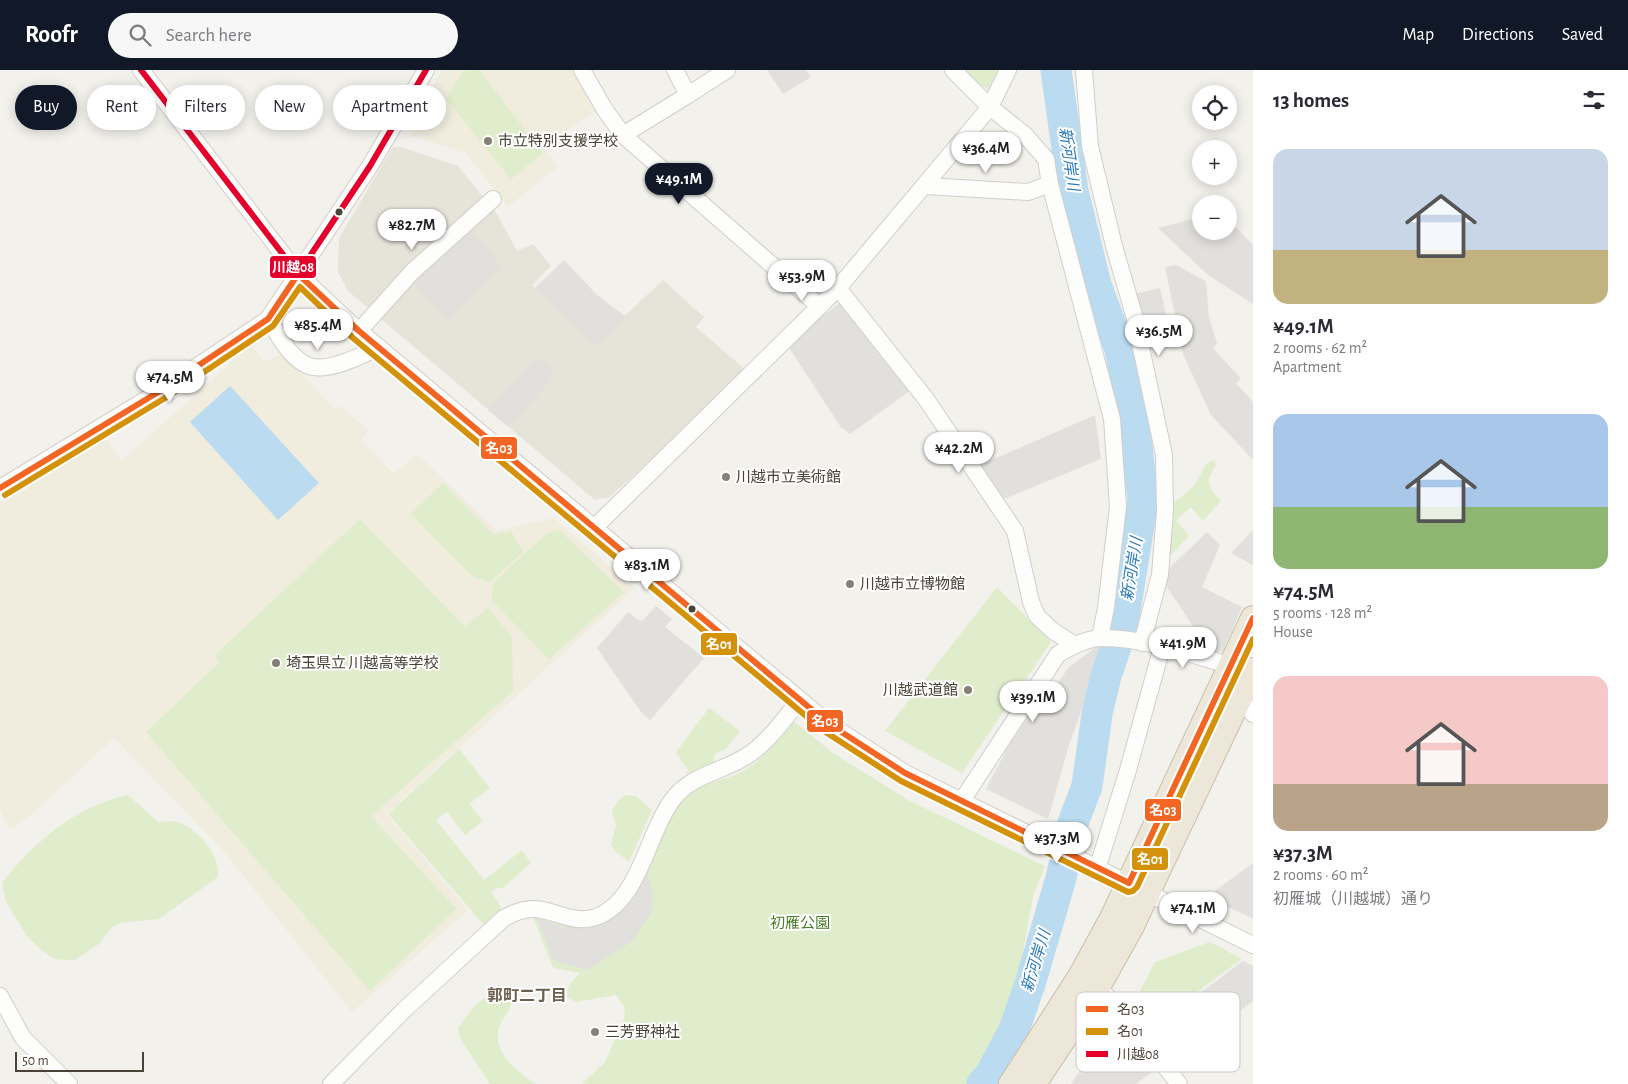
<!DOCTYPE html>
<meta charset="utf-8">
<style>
body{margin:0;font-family:"Alegreya Sans","Noto Sans JP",sans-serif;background:#f7f7f7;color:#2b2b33;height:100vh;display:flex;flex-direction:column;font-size:19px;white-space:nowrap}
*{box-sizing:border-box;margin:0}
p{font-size:16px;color:#7c7c81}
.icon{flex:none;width:28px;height:28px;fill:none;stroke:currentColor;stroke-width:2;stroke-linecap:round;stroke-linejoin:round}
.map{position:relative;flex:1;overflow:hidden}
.sheet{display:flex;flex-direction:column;background:#fff;width:375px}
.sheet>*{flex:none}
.hud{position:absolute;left:15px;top:15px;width:475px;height:45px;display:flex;gap:10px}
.fabs{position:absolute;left:1192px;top:15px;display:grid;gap:10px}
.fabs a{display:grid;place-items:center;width:45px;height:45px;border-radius:50%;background:#fff;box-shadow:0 2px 12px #0003;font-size:25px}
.scale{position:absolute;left:15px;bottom:12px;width:129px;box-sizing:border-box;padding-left:5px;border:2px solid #494337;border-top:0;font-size:14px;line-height:18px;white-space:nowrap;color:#494337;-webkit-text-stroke:4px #fff;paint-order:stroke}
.price{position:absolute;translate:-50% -42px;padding:0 11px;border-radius:18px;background:#fff;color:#222;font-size:16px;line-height:32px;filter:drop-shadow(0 1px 2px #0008)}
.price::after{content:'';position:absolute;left:50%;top:30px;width:15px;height:11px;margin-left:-8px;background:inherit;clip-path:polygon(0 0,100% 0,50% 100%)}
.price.on{background:#111827;color:#fff}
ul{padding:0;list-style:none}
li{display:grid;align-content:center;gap:10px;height:265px;padding:0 20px}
li span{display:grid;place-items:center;height:155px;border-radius:15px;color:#555}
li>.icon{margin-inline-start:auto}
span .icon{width:90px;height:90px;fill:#fffc;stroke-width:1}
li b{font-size:21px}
h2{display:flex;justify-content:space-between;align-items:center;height:60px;padding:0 20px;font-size:21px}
.tag{padding:0 18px;border-radius:22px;background:#fff;box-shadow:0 2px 12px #0003;font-size:18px;line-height:45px}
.tag.on{background:#111827;color:#fff}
header{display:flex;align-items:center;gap:30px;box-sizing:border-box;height:70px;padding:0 25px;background:#111827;color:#fff}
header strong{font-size:24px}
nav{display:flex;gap:28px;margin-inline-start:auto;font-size:18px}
.search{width:350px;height:45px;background:#f7f7f7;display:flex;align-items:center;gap:12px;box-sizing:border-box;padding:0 18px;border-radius:28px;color:#7c7c81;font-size:19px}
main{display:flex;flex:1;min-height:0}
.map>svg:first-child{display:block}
.residential{fill:#e6e3d9}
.education{fill:#f0ecde}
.green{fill:#dfedcc}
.parking{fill:#e2e0dc}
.water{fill:#bbdbf1}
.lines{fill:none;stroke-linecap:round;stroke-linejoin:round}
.river{stroke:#bbdbf1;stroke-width:31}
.minor-casing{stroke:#d0cec9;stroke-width:18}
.highway-casing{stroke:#cbbea7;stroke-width:26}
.minor{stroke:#fdfdfc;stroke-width:16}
.highway{stroke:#ede7da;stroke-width:24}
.bus-1-casing{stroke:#fff;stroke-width:10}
.bus-2-casing{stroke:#fff;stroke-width:10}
.bus-3-casing{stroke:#fff;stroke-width:10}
.bus-1{stroke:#f26522;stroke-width:6}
.bus-2{stroke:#d4920b;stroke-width:6}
.bus-3{stroke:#e4002b;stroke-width:6}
.poi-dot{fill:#848076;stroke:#fff;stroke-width:2}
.bus-dot{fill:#494337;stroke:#fff;stroke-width:2}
.labels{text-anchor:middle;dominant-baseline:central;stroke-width:4;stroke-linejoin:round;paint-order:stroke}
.poi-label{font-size:15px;fill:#494337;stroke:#fff;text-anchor:start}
.park-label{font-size:15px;fill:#477e27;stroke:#fff}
.water-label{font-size:16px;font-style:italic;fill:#2c7bba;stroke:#fff}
.neighbourhood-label{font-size:16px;font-weight:bold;fill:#6d614e;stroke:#fff}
.key{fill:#fff;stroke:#c8c7c3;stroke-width:1}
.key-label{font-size:14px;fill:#494337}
.line-badge{stroke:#fff;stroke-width:2}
.badge-label{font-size:14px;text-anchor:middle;font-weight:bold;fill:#fff}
</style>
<header>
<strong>Roofr</strong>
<div class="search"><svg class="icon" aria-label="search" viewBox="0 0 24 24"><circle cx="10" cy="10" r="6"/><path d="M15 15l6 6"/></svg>Search here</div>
<nav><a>Map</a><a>Directions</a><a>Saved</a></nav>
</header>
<main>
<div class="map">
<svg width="1253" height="1014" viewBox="0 0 1253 1014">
<rect width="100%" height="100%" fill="#f2f1ec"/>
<!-- residential -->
<polygon class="residential" points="393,77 401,77 458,96 497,144 517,181 533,174 551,196 532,215 596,273 663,210 704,247 696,257 747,301 610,427 595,430 348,221 338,202 339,168"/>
<!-- education -->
<g class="education">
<polygon points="443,0 578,0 600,39 543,76 557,97 508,137 466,83 410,65 427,48 426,40 421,34"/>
<polygon points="251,275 265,292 282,283 335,339 341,336 369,361 361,370 394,404 418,384 497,461 554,448 635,518 386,744 468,840 352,942 221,778 114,668 30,746 10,760 0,741 0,432 104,366 121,391"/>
</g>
<!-- green -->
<g class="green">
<polygon points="467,0 479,0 543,83 511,109 446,29 462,3"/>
<polygon points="961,0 1004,0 990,21"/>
<path d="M 1214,390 L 1216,395 L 1208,410 L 1212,421 L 1221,431 L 1203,451 L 1191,437 L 1176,450 L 1189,466 L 1171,485 L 1168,485 L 1174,432 C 1197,416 1194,415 1207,393 Z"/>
<polygon points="443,413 494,465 511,461 523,482 490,512 473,507 411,444"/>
<polygon points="360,449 465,557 488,538 512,567 513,621 371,746 456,839 370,921 146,662 219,593 215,585"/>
<polygon points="559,460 624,522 549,589 491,530 494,512 547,463"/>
<polygon points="997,517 1051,572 962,703 885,661"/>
<polygon points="709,638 740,661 725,680 716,683 714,689 715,692 686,704 688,700 676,682"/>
<path d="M 792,650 L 833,683 L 908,730 L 1045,796 L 1033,826 L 1019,903 L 998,974 L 971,1014 L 582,1014 L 605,992 L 625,946 L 624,936 L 616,925 L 576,932 L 566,926 C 567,918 574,907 581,903 L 553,898 L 533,847 L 536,846 C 560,856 572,859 598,852 C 657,835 648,755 693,721 C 704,713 719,711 732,706 C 759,696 775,673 792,650 Z"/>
<polygon points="459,679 490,718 469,734 483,751 465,765 447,742 436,750 484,810 522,780 531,793 502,819 497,817 491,822 502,838 484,855 388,744"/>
<path d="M 128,725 L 158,752 C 164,752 172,750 178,752 C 197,759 221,785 218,807 L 159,849 L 119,853 L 112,857 L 100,873 L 82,885 L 75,890 L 64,890 L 55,889 L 41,880 L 27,866 L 6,832 L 2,813 C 34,772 76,736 128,725 Z"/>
<polygon points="626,725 636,726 652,740 629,792 615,781 611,774 616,755 612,740 618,731"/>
<polygon points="1210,872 1242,889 1153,954 1134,933 1155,892"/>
<path d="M 498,915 L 505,917 C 521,941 500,943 498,963 C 496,987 519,1002 536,1014 L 490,1014 L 461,970 L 458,958 L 472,939 Z"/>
</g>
<!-- parking -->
<g class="parking">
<polygon points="767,0 806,0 811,7 783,24"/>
<polygon points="1201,147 1201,161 1229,161 1229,150 1253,175 1253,234 1208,205 1158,158"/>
<polygon points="472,159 500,196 449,250 414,213"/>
<polygon points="564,190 596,224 626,247 597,276 535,218"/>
<polygon points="1176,195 1206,211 1209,248 1217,273 1213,278 1241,309 1236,313 1253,332 1253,390 1211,345 1183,284 1165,197"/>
<polygon points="1160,218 1170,262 1144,268 1134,224"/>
<polygon points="841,232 911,320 850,364 840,356 788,276 808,257"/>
<polygon points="536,287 553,300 553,308 508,357 488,340"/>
<polygon points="1095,345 1101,389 1004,429 978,396"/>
<polygon points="1253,460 1253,495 1231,483"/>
<polygon points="1207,462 1220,475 1202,517 1242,537 1223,581 1211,583 1163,511 1163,504"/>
<polygon points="656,536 672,549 665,557 704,588 650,650 641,642 597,578 628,542 637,549 642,551"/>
<polygon points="1096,577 1104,577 1069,675 1048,749 986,719 1009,675 1032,641 1036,644 1069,597"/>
<polygon points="1253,793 1253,849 1224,835 1215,821"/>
<polygon points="647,803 653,822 651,843 634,870 588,900 554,891 537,848 564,857 586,856 605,851 627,836"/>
<polygon points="1243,891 1253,896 1253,931 1178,986 1155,957"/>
<polygon points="1117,946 1157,998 1136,1014 1071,1014"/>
</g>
<!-- water -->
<polygon class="water" points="230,316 319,413 278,450 190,352"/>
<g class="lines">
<!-- river -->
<polyline class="river" points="982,1014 990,1005 1014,960 1030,914 1061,808 1073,753 1087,716 1097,644 1106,606 1122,559 1143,431 1134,349 1120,279 1096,215 1073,121 1056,0"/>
<!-- minor casing -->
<g class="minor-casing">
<g id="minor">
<polyline points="141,0 298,204 359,261 829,654 905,703 1253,875"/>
<polyline points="582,0 605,40 623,65 819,236"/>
<polyline points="675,0 688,25 727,0"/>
<polyline points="953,0 990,37 1025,65 1046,89 1050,114 1112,349 1118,437 1106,538 1100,567"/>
<polyline points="1084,0 1090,76 1114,176 1134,245 1164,385 1165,441 1160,505 1142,573"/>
<polyline points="623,65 688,25"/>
<polyline points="926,116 1028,122 1050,114"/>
<polyline points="838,218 926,329 1015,461 1031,532 1037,546 1053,561 1075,575"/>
<path d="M 268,249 C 278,264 290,289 309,296 C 328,303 363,285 379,277"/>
<polyline points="359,261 412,202 493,129"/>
<polyline points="0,418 160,321 268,249 370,96 426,0"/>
<polyline points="595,457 838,218 990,37 1008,0"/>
<polyline points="1240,627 1253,644"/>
<path d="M 961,732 L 1058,584 C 1071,577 1087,568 1102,568 C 1145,568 1190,584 1231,596"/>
<polyline points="1098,796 1128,700 1162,577"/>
<polyline points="1098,917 1122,942 1179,1014"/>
<polyline points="0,926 23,968 69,1014"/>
<path d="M 331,1014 L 404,940 L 504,848 C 513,843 522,839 533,839 C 554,839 573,855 596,847 C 640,831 647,763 673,729 C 691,705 721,702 745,687 C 767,674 783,650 800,630"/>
</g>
</g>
<!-- highway casing -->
<g class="highway-casing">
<g id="highway">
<polyline points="1011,1014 1081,905 1112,848 1253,548"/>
<polyline points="1034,1014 1098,917 1131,858 1253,600"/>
</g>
</g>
<!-- minor -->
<use href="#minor" class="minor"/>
<!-- highway -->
<use href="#highway" class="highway"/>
<!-- bus-1 casing -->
<g class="bus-1-casing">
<polyline id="bus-1" points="0,418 160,321 268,249 298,204 359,261 829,654 905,703 1129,813 1253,548"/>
</g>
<!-- bus-2 casing -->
<g class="bus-2-casing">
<polyline id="bus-2" points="5,425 165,328 273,256 300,217 353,268 824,661 901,711 1128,822 1133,821 1137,817 1253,569"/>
</g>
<!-- bus-3 casing -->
<g class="bus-3-casing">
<polyline id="bus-3" points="141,0 298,204 370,96 426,0"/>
</g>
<!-- bus-1 -->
<use href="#bus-1" class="bus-1"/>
<!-- bus-2 -->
<use href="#bus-2" class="bus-2"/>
<!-- bus-3 -->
<use href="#bus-3" class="bus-3"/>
</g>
<!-- markers -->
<g class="poi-dot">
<circle cx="488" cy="71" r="5"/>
<circle cx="726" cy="407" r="5"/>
<circle cx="850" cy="514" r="5"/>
<circle cx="276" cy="593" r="5"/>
<circle cx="968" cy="620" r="5"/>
<circle cx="595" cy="962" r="5"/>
</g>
<g class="bus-dot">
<circle cx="339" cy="142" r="4.5"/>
<circle cx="692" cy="539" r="4.5"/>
</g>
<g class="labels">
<!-- poi labels -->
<g class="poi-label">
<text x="498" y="71">市立特別支援学校</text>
<text x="736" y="407">川越市立美術館</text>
<text x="860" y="514">川越市立博物館</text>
<text x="286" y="593">埼玉県立 川越高等学校</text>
<text x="958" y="620" text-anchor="end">川越武道館</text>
<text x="605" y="962">三芳野神社</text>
</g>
<!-- park labels -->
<g class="park-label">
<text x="800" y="853">初雁公園</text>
</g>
<!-- water labels -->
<g class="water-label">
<text transform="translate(1069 89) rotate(82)">新河岸川</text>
<text transform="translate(1132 499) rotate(-81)">新河岸川</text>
<text transform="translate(1036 891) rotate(-73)">新河岸川</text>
</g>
<!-- neighbourhood labels -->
<g class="neighbourhood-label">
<text x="527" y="926">郭町二丁目</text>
</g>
</g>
<!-- legend -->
<rect x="1076" y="922" width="164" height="80" rx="8" class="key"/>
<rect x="1086" y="936" width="22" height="6" fill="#f26522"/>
<rect x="1086" y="958" width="22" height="7" fill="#d4920b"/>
<rect x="1086" y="981" width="22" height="6" fill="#e4002b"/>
<g class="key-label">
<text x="1117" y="944">名03</text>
<text x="1117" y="966">名01</text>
<text x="1117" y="989">川越08</text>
</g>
<g class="line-badge">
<rect x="269" y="185" width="48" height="24" rx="5" fill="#e4002b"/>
<rect x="480" y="366" width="38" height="24" rx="5" fill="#f26522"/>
<rect x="700" y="562" width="38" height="24" rx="5" fill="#d4920b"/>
<rect x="806" y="639" width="38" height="24" rx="5" fill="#f26522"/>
<rect x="1144" y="728" width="38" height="24" rx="5" fill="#f26522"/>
<rect x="1131" y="777" width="38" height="24" rx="5" fill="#d4920b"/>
</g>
<g class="badge-label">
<text x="293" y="202">川越08</text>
<text x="499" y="383">名03</text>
<text x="719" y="579">名01</text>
<text x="825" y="656">名03</text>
<text x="1163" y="745">名03</text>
<text x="1150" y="794">名01</text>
</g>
</svg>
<div class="fabs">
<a><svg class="icon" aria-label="locate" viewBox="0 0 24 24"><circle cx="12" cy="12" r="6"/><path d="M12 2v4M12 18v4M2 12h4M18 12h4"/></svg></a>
<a>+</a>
<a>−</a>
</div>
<div class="scale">50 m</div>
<b class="price" style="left:986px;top:104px">¥36.4M</b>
<b class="price on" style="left:679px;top:135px">¥49.1M</b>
<b class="price" style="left:412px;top:181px">¥82.7M</b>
<b class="price" style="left:802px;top:232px">¥53.9M</b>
<b class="price" style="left:318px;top:281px">¥85.4M</b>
<b class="price" style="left:1159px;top:287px">¥36.5M</b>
<b class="price" style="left:170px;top:333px">¥74.5M</b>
<b class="price" style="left:959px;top:404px">¥42.2M</b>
<b class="price" style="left:647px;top:521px">¥83.1M</b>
<b class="price" style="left:1183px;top:599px">¥41.9M</b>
<b class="price" style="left:1033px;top:653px">¥39.1M</b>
<b class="price" style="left:1057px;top:794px">¥37.3M</b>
<b class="price" style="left:1193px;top:864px">¥74.1M</b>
<div class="hud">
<a class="tag on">Buy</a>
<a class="tag">Rent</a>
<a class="tag">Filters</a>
<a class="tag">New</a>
<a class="tag">Apartment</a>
</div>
</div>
<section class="sheet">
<h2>13 homes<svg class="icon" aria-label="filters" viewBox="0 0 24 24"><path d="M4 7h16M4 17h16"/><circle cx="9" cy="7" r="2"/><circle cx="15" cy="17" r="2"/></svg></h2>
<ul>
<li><span style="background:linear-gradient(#c9d6e8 65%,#c2b280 0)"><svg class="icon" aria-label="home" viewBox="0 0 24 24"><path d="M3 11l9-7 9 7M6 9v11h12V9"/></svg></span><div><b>¥49.1M</b><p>2 rooms · 62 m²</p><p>Apartment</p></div></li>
<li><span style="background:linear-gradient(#a9c7e8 60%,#8fb573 0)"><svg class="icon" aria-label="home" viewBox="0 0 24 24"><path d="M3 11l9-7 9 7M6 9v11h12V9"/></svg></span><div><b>¥74.5M</b><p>5 rooms · 128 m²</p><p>House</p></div></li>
<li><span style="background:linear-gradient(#f6c9c9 70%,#b9a48a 0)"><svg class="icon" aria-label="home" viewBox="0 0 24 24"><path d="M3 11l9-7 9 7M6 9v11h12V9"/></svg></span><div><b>¥37.3M</b><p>2 rooms · 60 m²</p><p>初雁城（川越城）通り</p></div></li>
</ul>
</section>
</main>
